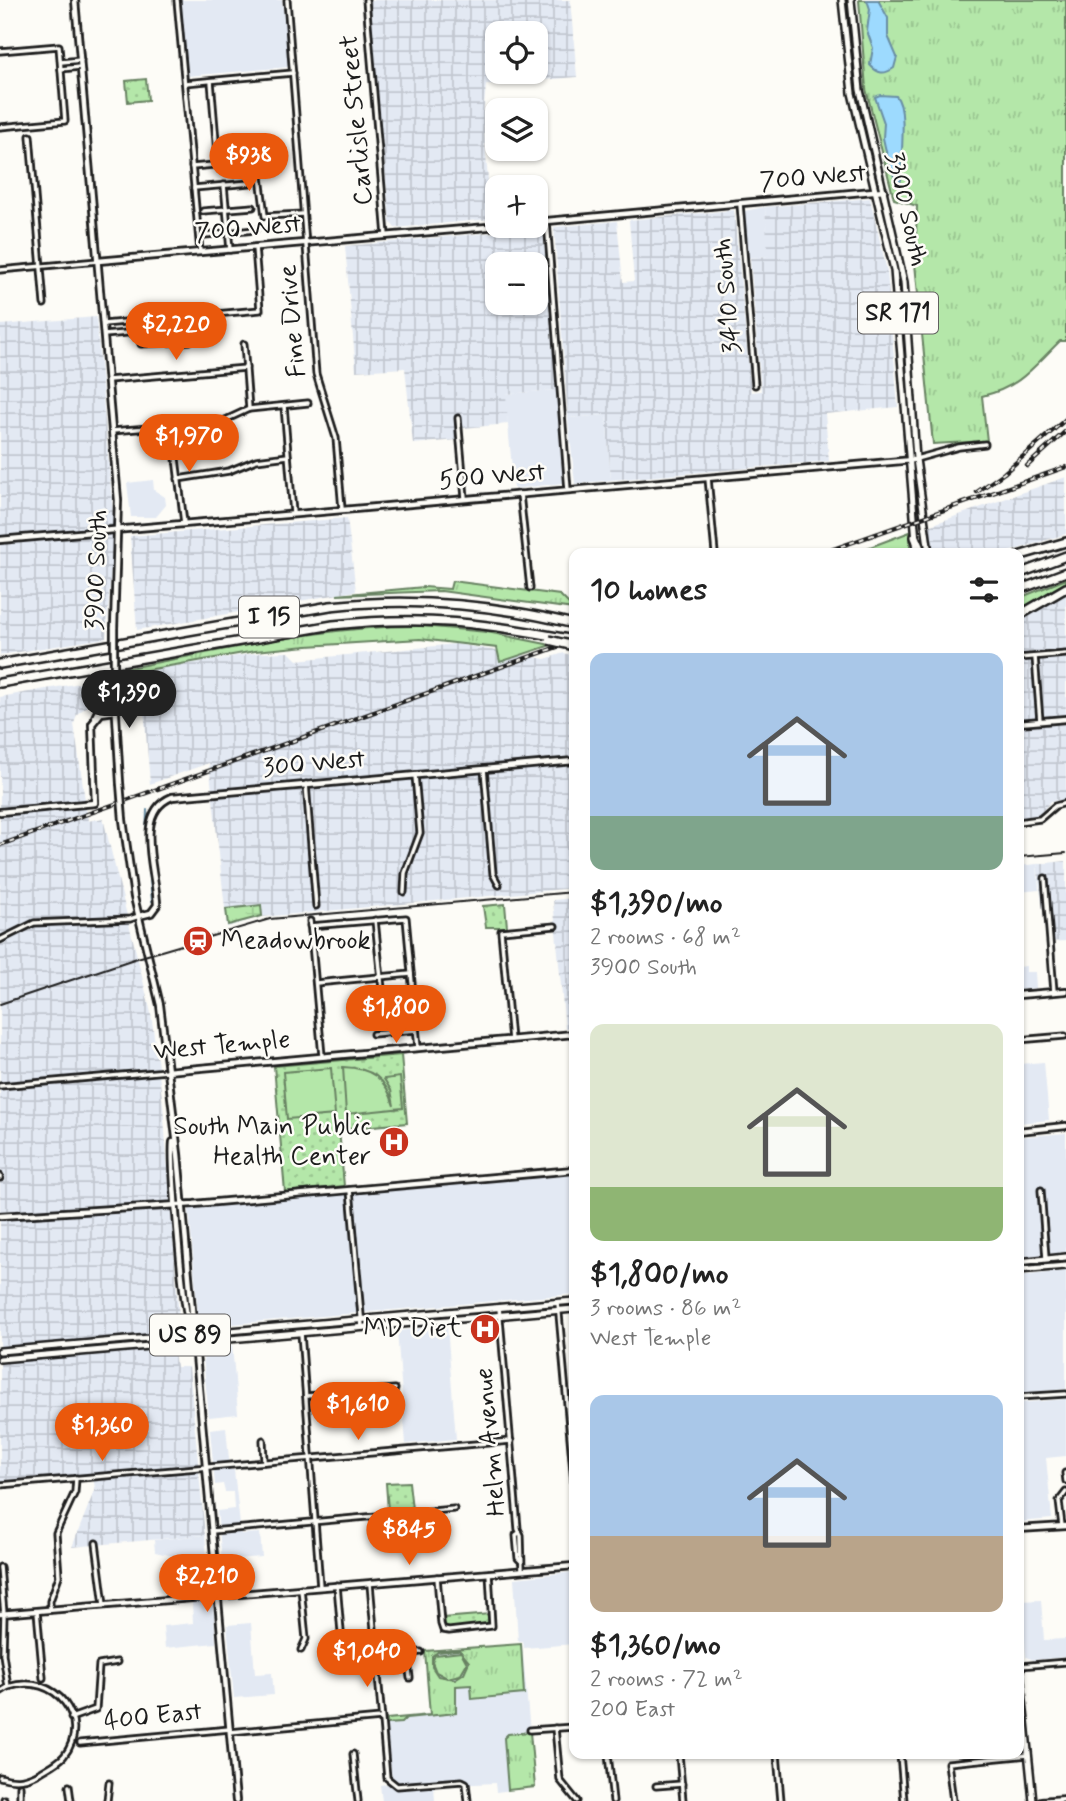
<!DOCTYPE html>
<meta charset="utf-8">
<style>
body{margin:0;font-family:Mynerve,sans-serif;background:#f6f6f6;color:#222;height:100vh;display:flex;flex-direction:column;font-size:26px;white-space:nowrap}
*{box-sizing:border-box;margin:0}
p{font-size:23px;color:#767676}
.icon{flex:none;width:38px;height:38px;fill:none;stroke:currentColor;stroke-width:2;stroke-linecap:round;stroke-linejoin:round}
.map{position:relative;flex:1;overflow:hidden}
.sheet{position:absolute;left:569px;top:548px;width:455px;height:1211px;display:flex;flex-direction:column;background:#fff;border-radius:14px;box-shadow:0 2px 5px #0004}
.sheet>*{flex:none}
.tools{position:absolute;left:485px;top:21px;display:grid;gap:14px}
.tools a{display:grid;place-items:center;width:63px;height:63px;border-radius:14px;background:#fff;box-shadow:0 2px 5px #0004;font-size:35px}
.price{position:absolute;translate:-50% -60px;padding:0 16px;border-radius:24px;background:#ea580c;color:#fff;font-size:23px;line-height:46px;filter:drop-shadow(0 2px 4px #0008)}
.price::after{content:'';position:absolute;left:50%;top:42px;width:21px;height:16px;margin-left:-10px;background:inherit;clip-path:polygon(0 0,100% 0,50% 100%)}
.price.selected{background:#222;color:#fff}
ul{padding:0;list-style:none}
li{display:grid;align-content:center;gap:14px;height:371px;padding:0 21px}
li span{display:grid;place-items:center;height:217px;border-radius:14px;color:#555}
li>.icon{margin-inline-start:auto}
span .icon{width:126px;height:126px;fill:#fffc;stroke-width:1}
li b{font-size:30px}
h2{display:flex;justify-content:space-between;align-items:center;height:84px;padding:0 21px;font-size:30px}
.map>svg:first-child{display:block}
.built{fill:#e3e9f3}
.industrial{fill:url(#industrial-grid);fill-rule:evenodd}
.grass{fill:url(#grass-tufts);stroke:#688262;stroke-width:2;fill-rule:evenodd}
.wetland{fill:url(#wetland-marsh);stroke:#688262;stroke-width:2}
.park{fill:url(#park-dots);stroke:#688262;stroke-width:2}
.garden{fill:#b4e7a9;stroke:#688262;stroke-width:2}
.water{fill:#9ddafe;stroke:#698ea4;stroke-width:2}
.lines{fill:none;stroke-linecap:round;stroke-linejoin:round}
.stream{stroke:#698ea4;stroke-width:2}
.minor-casing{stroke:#1c1c1c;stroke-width:9}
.tertiary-casing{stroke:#1c1c1c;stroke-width:10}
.secondary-casing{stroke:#1c1c1c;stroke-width:10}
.primary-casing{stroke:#1c1c1c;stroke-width:10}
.motorway-casing{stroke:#1c1c1c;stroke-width:12}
.minor{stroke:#fdfcf7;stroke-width:3.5}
.tertiary{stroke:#fdfcf7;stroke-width:4.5}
.secondary{stroke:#fdfcf7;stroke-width:4.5}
.primary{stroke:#fdfcf7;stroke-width:5}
.motorway{stroke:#fdfcf7;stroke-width:7}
.tram{stroke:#1c1c1c;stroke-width:2}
.rail-casing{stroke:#1c1c1c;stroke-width:4.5}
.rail{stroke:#fdfcf7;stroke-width:2;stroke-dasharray:5;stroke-linecap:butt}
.secondary-bridge-casing{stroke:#1c1c1c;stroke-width:10;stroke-linecap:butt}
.motorway-bridge-casing{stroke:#1c1c1c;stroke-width:12;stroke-linecap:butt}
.secondary-bridge{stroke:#fdfcf7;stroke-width:4.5}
.motorway-bridge{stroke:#fdfcf7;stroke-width:7}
.labels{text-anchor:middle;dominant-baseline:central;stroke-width:5;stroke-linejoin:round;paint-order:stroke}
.shield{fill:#fdfcf7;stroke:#605f5e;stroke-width:2}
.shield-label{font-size:24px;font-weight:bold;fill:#1c1c1c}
.street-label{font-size:26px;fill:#1c1c1c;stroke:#fdfcf7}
.poi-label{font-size:26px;fill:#1c1c1c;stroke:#fdfcf7;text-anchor:end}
</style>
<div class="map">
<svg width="1066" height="1801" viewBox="0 0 1066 1801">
<defs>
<pattern id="industrial-grid" width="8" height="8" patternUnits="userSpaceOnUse" patternTransform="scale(1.75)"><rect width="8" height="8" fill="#e3e9f3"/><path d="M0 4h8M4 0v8" fill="none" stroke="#c2c7d0"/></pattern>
<pattern id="grass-tufts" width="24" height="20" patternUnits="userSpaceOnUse" patternTransform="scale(1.75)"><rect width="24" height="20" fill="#b4e7a9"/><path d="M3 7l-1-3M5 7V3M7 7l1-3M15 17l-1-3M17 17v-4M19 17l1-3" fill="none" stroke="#9ac691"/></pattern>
<pattern id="wetland-marsh" width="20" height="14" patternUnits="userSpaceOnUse" patternTransform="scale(1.75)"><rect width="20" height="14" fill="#b4e7a9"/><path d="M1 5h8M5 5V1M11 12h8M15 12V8" fill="none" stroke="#9ac691"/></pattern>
<pattern id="park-dots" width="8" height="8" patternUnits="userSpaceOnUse" patternTransform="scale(1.75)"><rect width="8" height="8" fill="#b4e7a9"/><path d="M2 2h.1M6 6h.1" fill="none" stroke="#9ac691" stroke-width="1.8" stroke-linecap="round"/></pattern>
</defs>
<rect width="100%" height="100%" fill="#fdfcf7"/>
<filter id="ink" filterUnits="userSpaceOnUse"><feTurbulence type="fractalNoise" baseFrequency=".0143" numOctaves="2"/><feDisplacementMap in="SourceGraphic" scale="14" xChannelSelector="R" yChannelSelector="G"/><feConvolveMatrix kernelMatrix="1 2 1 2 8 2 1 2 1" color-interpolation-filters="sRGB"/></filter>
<g filter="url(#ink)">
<!-- built -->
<g class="built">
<polygon points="180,0 282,0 289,67 187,76"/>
<polygon points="765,207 769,256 748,258 744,211"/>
<polygon points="556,390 563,483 514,489 505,394"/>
<polygon points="606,415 611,480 575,484 568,418"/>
<polygon points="153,480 154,490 165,497 166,505 156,517 131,517 127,483"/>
<polygon points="1037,864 1039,890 1019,892 1019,866"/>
<polygon points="1026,966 1026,972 1035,972 1036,988 1019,990 1019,967"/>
<polygon points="1044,1062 1049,1120 1019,1123 1019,1064"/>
<polygon points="1066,1133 1066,1252 1019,1257 1019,1137"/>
<polygon points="574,1174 574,1294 199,1327 189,1209"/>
<polygon points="1066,1271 1066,1389 1019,1393 1019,1276"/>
<polygon points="447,1326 456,1439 406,1444 397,1331"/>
<polygon points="232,1345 238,1414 209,1417 202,1348"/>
<polygon points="1066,1399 1066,1456 1046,1458 1052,1519 1019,1522 1019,1403"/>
<polygon points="226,1427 230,1470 234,1470 241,1534 260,1533 262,1557 222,1560 217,1511 234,1509 233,1492 225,1492 223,1484 215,1485 210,1429"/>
<polygon points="205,1535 210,1590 194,1591 192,1570 174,1572 173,1556 155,1552 154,1540"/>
<polygon points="574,1572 574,1644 524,1648 523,1641 518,1641 514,1578"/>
<polygon points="208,1600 213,1604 216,1643 165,1648 163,1626 193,1623 192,1602"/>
<polygon points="1041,1600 1044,1640 1066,1639 1066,1657 1034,1660 1026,1657 1021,1601"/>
<polygon points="251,1623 255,1674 272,1673 274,1695 234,1698 227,1625"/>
<polygon points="522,1644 535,1787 496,1792 495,1783 434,1786 435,1801 382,1801 380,1785 388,1784 392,1779 385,1719 430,1714 425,1651"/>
</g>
<!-- industrial -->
<g class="industrial">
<path d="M 369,0 L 570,0 L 577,77 L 486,85 L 483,116 L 491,219 L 395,228 L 390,222 ZM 497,33 L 536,33 L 536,72 L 497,72 Z"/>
<polygon points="870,198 887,271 898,407 825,414 829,461 611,480 606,415 568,418 554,227 617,221 623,282 634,281 629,220 734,210 751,392 761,391 750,258 768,256 765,207"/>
<path d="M 543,228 L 556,390 L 506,394 L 508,424 L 463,428 L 461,414 L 456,415 L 458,440 L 413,444 L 405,368 L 356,371 L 345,246 ZM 497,264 L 536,264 L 536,303 L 497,303 Z"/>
<polygon points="96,317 114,525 106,638 0,655 0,325"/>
<polygon points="1066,477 1066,534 1005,553 932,553 928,526"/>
<polygon points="347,518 356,591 137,630 130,536"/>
<polygon points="1066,594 1066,814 1065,800 1051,801 1037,817 1019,819 1019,621"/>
<polygon points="456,644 545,659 564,653 574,656 574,888 262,917 227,927 209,763 150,784 141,671 257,653 289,652 297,660"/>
<polygon points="92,681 94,701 77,714 74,724 88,821 103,818 151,1013 163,1105 180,1331 172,1332 176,1367 189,1367 205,1535 72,1547 95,1489 93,1476 0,1484 0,697"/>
<polygon points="1066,861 1066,941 1047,942 1037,864"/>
<polygon points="574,898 574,1027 565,1028 553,900"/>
</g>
<!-- grass -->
<g class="grass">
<path d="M 859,0 L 1066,0 L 1066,341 L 1060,341 C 1033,367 1021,387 982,396 L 987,441 L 933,444 L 915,264 L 917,206 L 894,199 L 866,89 Z"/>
<polygon points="910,532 910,553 854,553"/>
<polygon points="1066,579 1066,582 1019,610 1019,598"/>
<polygon points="452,581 560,595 574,609 441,591 337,595 424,587 450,589"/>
<path d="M 422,626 L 487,632 L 551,645 L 500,662 L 497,648 L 420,639 L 307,646 L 255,651 L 141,671 L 122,678 L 127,671 L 122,669 C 220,652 321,625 422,626 Z"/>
<path d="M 521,1644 L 524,1694 L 472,1699 L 471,1685 L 456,1686 L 456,1713 L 406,1718 L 401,1723 L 387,1724 L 387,1719 L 430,1715 L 425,1651 ZM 459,1650 L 469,1662 L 464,1673 L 455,1679 L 438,1676 L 432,1667 L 432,1656 L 438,1652 Z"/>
<polygon points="461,1652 467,1663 460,1675 447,1678 436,1672 432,1662 435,1655"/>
<polygon points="530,1732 535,1787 508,1790 504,1738 508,1734"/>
</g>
<!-- wetland -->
<polygon class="wetland" points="261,905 262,916 228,925 226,909"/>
<!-- park -->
<g class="park">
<polygon points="146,79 148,100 128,102 126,81"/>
<polygon points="505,904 507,927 486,927 483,906"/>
<polygon points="401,1055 407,1123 339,1129 344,1186 285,1192 274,1066"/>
<polygon points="409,1482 412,1509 388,1511 386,1483"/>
<polygon points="490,1614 491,1622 488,1625 447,1629 443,1618"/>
</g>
<!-- garden -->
<g class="garden">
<path d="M 343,1067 C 372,1068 386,1078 394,1106 L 391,1090 L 384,1079 L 400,1077 L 403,1108 L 346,1114 Z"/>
<polygon points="331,1068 335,1115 287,1119 283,1072"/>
</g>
<!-- water -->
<g class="water">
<path d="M 867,0 L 878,0 L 888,18 L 888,36 L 897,57 L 894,68 C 884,75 878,74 870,65 L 873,48 L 867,31 L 870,9 Z"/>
<path d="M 880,95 L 896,96 C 908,109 900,159 901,180 L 898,185 L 889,165 L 883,138 L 884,123 L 875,97 Z"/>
</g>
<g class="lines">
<!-- stream -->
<polyline class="stream" points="147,810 146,838 152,901"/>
<!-- minor casing -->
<g class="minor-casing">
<g id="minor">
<polyline points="177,0 200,252"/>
<polyline points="287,0 316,374 336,438 342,509"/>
<polyline points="366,0 386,236"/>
<polyline points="0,51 59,46 65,121 0,127"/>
<polyline points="61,62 81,60"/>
<polyline points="61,69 80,67"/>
<polyline points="211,81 218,165"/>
<polyline points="185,83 293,73"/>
<polyline points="30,136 44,304"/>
<polyline points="192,167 258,161 265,216 303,214"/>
<polyline points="224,185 230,250"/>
<polyline points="194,188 250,183"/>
<polyline points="740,204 755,385"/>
<polyline points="203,211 253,207"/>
<polyline points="547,221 568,490"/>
<polyline points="205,235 255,230"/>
<polyline points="0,270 98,261"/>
<polyline points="103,324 260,310 255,247"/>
<polyline points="104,335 138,332 141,344 190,341 189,326"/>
<polyline points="244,344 249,409"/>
<polyline points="108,380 246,368"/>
<polyline points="284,406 293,513"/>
<polyline points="458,418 465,498"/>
<polyline points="172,426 184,523"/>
<polyline points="112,431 221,422 249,409 308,403"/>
<polyline points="916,459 959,447 985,444"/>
<polyline points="708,478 715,553"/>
<polyline points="178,479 229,471 256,460 288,456"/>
<polyline points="520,494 530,588"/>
<polyline points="1035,657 1040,721"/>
<polyline points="1018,658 1066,654"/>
<polyline points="484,769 493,874 499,885"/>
<polyline points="306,784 316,906"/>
<polyline points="1018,822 1040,819 1055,806 1066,803"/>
<polyline points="1045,878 1054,992"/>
<polyline points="404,892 405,873 420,833 415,775"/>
<polyline points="375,920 383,999 413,996"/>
<polyline points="310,921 322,1056"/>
<polyline points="310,926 406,918 418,1048"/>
<polyline points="0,940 34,923 130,919 139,916"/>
<polyline points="316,983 411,974"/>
<polyline points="373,1034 416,1030"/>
<polyline points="511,1040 501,931 555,926"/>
<polyline points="1018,1040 1065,1036"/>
<polyline points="0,1086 167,1071"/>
<polyline points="0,1176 0,1178"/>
<polyline points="350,1190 362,1327"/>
<polyline points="1041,1190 1046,1258"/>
<polyline points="558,1303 574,1482"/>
<polyline points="499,1307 518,1529 521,1535 522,1570"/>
<polyline points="301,1333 320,1587"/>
<polyline points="306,1396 395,1389"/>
<polyline points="1018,1397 1066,1394"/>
<polyline points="263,1440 264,1462"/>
<polyline points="1065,1473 1066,1481"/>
<polyline points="0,1485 511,1441"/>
<polyline points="1062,1526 1059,1501 1066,1492"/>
<polyline points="212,1531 454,1509"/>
<polyline points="519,1533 516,1535 518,1558 521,1561"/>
<polyline points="96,1543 104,1605"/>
<polyline points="0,1567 4,1614 3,1654 8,1687 0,1692"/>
<polyline points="437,1577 441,1624 443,1630 449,1631 492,1626 489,1573"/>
<polyline points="370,1584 387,1778 397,1786 462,1781 466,1783 468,1801"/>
<polyline points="337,1585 341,1632"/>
<polyline points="301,1588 306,1639 301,1650"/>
<polyline points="50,1610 50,1601 59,1576 56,1533 75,1492 76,1478"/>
<polyline points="37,1611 43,1678"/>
<polyline points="407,1653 410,1678"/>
<polyline points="377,1657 421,1652"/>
<polyline points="1020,1666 1066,1662"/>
<polyline points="71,1718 96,1709 99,1665 117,1662"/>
<polyline points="555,1728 560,1780 577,1801"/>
<polyline points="530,1730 574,1727"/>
<polyline points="230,1732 381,1718"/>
<polyline points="80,1743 230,1729"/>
<polyline points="353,1754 358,1801"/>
<polyline points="608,1754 613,1801"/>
<polyline points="679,1754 683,1801"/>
<polyline points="777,1754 781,1801"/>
<polyline points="900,1754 904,1801"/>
<path d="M 0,1777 C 16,1782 27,1780 41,1772 C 49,1767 58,1763 64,1756 C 92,1721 56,1671 8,1687"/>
<polyline points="20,1786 20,1801"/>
<polyline points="69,1786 71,1801"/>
<polyline points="656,1786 682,1784"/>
<polyline points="4,1799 4,1801"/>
<polyline points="107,1801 109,1783"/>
<polyline points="953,1801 948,1763 1028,1755"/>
</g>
</g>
<!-- tertiary casing -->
<g class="tertiary-casing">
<g id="tertiary">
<polyline points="536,222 884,190"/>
<polyline points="98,261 499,226"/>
<polyline points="0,812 95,803 92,724 101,713 115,711"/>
<path d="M 139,916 L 151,913 L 157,905 C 157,873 132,813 172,797 L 574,761"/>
<polyline points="1018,995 1066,991"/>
<polyline points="167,1071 574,1034"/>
<polyline points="1018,1131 1066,1126"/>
<polyline points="0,1216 194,1204 574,1170"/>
<polyline points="1018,1529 1066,1526"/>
<polyline points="0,1614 574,1566"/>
<polyline points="1041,1801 1066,1799"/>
</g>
</g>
<!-- secondary casing -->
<g class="secondary-casing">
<g id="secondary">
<polyline points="75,0 118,500 114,628"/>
<polyline points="0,540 913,460"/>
<polyline points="114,681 120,783"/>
<polyline points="95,717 113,681"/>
<polyline points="1018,723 1066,719"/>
<polyline points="123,820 134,897 160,1005 178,1154 236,1801"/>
<path d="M 173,1142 C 171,1164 183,1321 192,1334"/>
</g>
</g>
<!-- primary casing -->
<g class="primary-casing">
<g id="primary">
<polyline points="842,0 852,93 894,270 917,553"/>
<polyline points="851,0 860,90 904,282 916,459 929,553"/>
<polyline points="1018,1262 1066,1257"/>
<polyline points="1018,1270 1066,1266"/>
<polyline points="0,1351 574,1301"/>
<polyline points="0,1359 574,1309"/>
<polyline points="1018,1652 1033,1801"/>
</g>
</g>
<!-- motorway casing -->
<g class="motorway-casing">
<g id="motorway">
<polyline points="915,537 922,553"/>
<polyline points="1018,556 1066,542"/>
<polyline points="1018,574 1066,556"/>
<polyline points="1018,590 1066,572"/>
<polyline points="1018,616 1066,588"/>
<path d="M 0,664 L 330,606 C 413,597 493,604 574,624"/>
<path d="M 0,683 L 333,625 C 423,615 486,623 574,640"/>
</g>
</g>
<!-- minor -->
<use href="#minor" class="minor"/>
<!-- tertiary -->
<use href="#tertiary" class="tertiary"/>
<!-- secondary -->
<use href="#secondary" class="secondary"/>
<!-- primary -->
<use href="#primary" class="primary"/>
<!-- motorway -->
<use href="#motorway" class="motorway"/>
<!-- tram -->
<g class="tram">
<polyline points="1018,857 1066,853"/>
<polyline points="0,1004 134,959 270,919 574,892"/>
</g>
<!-- rail casing -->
<g class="rail-casing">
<g id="rail">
<polyline points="1027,466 1066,431"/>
<polyline points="977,492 1004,473 1066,419"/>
<polyline points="822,553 1066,467"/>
<polyline points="0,845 574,641"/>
</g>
</g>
<!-- rail -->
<use href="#rail" class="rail"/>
<!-- secondary-bridge casing -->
<g class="secondary-bridge-casing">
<g id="secondary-bridge">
<polyline points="114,681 114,628"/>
<polyline points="120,783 123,820"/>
</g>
</g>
<!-- motorway-bridge casing -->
<g class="motorway-bridge-casing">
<polyline id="motorway-bridge" points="549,640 574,646"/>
</g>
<!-- secondary-bridge -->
<use href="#secondary-bridge" class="secondary-bridge"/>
<!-- motorway-bridge -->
<use href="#motorway-bridge" class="motorway-bridge"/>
</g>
</g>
<!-- icons -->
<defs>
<g id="station-disc" transform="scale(1.575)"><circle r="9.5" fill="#c8321e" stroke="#fdfcf7"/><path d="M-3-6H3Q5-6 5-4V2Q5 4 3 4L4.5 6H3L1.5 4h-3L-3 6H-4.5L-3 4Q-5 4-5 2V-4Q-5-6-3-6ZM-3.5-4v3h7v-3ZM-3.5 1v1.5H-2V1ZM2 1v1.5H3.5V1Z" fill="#fff"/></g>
<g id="hospital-disc" transform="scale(1.575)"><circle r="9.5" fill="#c8321e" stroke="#fdfcf7"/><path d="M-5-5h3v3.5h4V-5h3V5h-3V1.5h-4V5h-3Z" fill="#fff"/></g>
</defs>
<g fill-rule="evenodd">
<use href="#station-disc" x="198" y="941"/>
<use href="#hospital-disc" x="394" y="1142"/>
<use href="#hospital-disc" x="485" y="1329"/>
</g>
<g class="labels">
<!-- shield labels -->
<g class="shield">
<rect x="858" y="292.5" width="80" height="41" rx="5"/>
<rect x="239" y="596.5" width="60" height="41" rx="5"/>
<rect x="150" y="1314.5" width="80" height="41" rx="5"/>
</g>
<g class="shield-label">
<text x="898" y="313">SR 171</text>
<text x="269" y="617">I 15</text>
<text x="190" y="1335">US 89</text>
</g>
<!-- street labels -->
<g class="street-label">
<text transform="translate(357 120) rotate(-95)">Carlisle Street</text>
<text transform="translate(813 178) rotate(-5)">700 West</text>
<text transform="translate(906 209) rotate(77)">3300 South</text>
<text transform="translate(248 229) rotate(-5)">700 West</text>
<text transform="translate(728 296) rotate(-95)">3410 South</text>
<text transform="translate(293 321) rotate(-95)">Fine Drive</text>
<text transform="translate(492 477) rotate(-5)">500 West</text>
<text transform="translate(97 570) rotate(-88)">3900 South</text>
<text transform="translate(314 764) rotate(-5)">300 West</text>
<text transform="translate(222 1046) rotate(-5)">West Temple</text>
<text transform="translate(491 1442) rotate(-95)">Helm Avenue</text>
<text transform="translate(153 1717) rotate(-6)">400 East</text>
</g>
<!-- poi labels -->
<g class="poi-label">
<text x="221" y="941" text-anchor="start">Meadowbrook</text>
<text x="371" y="1127">South Main Public<tspan x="371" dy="30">Health Center</tspan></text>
<text x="462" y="1329">MD Diet</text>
</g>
</g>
</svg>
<div class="tools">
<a><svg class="icon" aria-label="locate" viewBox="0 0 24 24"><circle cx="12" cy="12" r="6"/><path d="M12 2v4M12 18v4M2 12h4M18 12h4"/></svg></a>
<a><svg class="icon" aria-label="layers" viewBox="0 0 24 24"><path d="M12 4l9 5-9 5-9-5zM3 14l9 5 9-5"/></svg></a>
<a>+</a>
<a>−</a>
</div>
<b class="price" style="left:249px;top:193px">$938</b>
<b class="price" style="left:176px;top:362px">$2,220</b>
<b class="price" style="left:189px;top:474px">$1,970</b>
<b class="price selected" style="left:129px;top:730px">$1,390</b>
<b class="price" style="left:396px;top:1045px">$1,800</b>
<b class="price" style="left:358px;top:1442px">$1,610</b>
<b class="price" style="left:102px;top:1463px">$1,360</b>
<b class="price" style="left:409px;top:1567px">$845</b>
<b class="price" style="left:207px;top:1614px">$2,210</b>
<b class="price" style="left:367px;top:1689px">$1,040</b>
<section class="sheet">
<h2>10 homes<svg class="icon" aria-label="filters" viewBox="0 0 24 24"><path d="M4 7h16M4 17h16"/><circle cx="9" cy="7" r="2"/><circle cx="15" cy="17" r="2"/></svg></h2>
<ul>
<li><span style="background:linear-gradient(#a9c7e8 75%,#7fa58c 0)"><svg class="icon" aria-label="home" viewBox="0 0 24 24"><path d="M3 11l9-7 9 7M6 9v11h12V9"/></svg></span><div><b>$1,390/mo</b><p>2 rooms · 68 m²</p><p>3900 South</p></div></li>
<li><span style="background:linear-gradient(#dfe7d0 75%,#8fb573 0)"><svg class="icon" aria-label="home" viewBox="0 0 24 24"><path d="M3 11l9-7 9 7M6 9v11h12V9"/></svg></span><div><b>$1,800/mo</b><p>3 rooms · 86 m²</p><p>West Temple</p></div></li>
<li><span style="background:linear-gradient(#a9c7e8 65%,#b9a48a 0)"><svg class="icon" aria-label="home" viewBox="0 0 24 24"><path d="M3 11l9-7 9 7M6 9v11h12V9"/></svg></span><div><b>$1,360/mo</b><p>2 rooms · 72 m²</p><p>200 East</p></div></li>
</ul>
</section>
</div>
